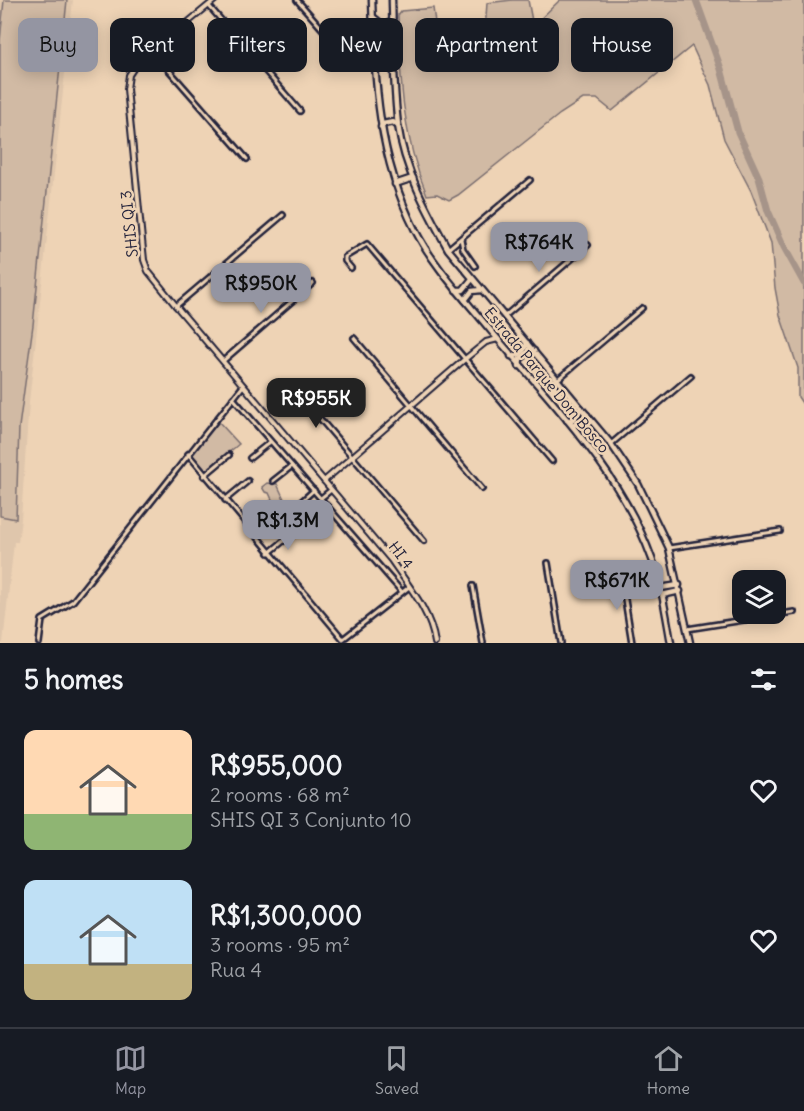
<!DOCTYPE html>
<meta charset="utf-8">
<style>
body{margin:0;font-family:Delius,sans-serif;background:#20242c;color:#f1f3f6;height:100vh;display:flex;flex-direction:column;font-size:22px;white-space:nowrap}
*{box-sizing:border-box;margin:0}
p{font-size:20px;color:#9ea1a6}
.icon{flex:none;width:33px;height:33px;fill:none;stroke:currentColor;stroke-width:2;stroke-linecap:round;stroke-linejoin:round}
.map{position:relative;height:643px;overflow:hidden}
.sheet{display:flex;flex-direction:column;background:#171b24;flex:1}
.sheet>*{flex:none}
.hud{position:absolute;left:18px;top:18px;width:768px;height:54px;display:flex;gap:12px}
.controls{position:absolute;left:732px;top:570px;display:grid;gap:12px}
.controls a{display:grid;place-items:center;width:54px;height:54px;border-radius:12px;background:#171b24;box-shadow:0 3px 15px #0003;font-size:30px}
.price{position:absolute;translate:-50% -51px;padding:0 14px;border-radius:12px;background:#9495a2;color:#111;font-size:20px;line-height:39px;filter:drop-shadow(0 2px 3px #0008)}
.price::after{content:'';position:absolute;left:50%;top:36px;width:18px;height:14px;margin-left:-9px;background:inherit;clip-path:polygon(0 0,100% 0,50% 100%)}
.price.on{background:#222;color:#fff}
ul{padding:0;list-style:none}
li{display:flex;align-items:center;gap:18px;height:150px;padding:0 24px}
li span{display:grid;place-items:center;flex:none;width:168px;height:120px;border-radius:12px;color:#555}
li>.icon{margin-inline-start:auto}
span .icon{width:72px;height:72px;fill:#fffc;stroke-width:1}
li b{font-size:26px}
h2{display:flex;justify-content:space-between;align-items:center;height:72px;padding:0 24px;font-size:26px}
.tag{padding:0 21px;border-radius:12px;background:#171b24;box-shadow:0 3px 15px #0003;font-size:21px;line-height:54px}
.tag.on{background:#9495a2;color:#111}
.tabs{display:flex;justify-content:space-around;align-items:center;height:84px;border-top:2px solid #363941;background:#171b24;font-size:16px;color:#9ea1a6}
.tabs a{display:grid;justify-items:center;gap:3px}
.tabs .on{color:#9495a2}
.map>svg:first-child{display:block}
.built{fill:#dfc6ac}
.green{fill:#d1baa4;stroke:#7a6e70;stroke-width:1.5}
.lines{fill:none;stroke-linecap:round;stroke-linejoin:round}
.river{stroke:#a69489;stroke-width:7}
.minor-casing{stroke:#22223b;stroke-width:8}
.tertiary-casing{stroke:#22223b;stroke-width:8}
.primary-casing{stroke:#22223b;stroke-width:9}
.minor{stroke:#eed3b5;stroke-width:3}
.tertiary{stroke:#eed3b5;stroke-width:4}
.primary{stroke:#eed3b5;stroke-width:4.5}
.labels{text-anchor:middle;dominant-baseline:central;stroke-width:5;stroke-linejoin:round;paint-order:stroke}
.street-label{font-size:15px;fill:#22223b;stroke:#eed3b5}
</style>
<div class="map">
<svg width="804" height="643" viewBox="0 0 804 643">
<rect width="100%" height="100%" fill="#eed3b5"/>
<filter id="ink" filterUnits="userSpaceOnUse"><feTurbulence type="fractalNoise" baseFrequency=".0167" numOctaves="2"/><feDisplacementMap in="SourceGraphic" scale="12" xChannelSelector="R" yChannelSelector="G"/><feConvolveMatrix kernelMatrix="1 2 1 2 8 2 1 2 1" color-interpolation-filters="sRGB"/></filter>
<g filter="url(#ink)">
<!-- built -->
<polygon class="built" points="0,0 73,0 29,402 21,519 18,542 14,542 3,643 0,643"/>
<!-- green -->
<g class="green">
<polygon points="4,0 67,0 33,325 19,427 16,519 0,516 0,41"/>
<path d="M 512,0 L 528,0 L 533,26 L 560,0 L 804,0 L 804,406 L 798,397 L 798,368 L 780,315 L 775,288 L 771,243 L 751,191 L 724,139 L 710,85 L 692,46 L 612,111 L 597,99 L 583,99 L 560,114 L 458,195 L 449,200 L 437,194 L 427,195 C 402,136 400,78 398,15 L 401,11 L 433,8 L 438,44 L 452,44 L 481,37 L 485,31 L 487,3 Z"/>
<polygon points="218,421 239,444 204,473 191,454"/>
<polygon points="267,483 277,484 285,501 292,504 292,509 287,514 274,504 269,493 265,492 262,487"/>
</g>
<g class="lines">
<!-- river -->
<polyline class="river" points="696,0 721,69 738,132 759,178 768,211 784,247 804,283"/>
<!-- minor casing -->
<g class="minor-casing">
<g id="minor">
<polyline points="297,0 326,33"/>
<polyline points="209,6 300,111"/>
<polyline points="153,52 247,159"/>
<polyline points="461,239 463,249 475,266"/>
<polyline points="448,249 530,180"/>
<polyline points="351,268 345,261 345,257 367,244 552,461"/>
<polyline points="176,306 283,215"/>
<polyline points="505,316 588,245"/>
<polyline points="354,338 482,489"/>
<polyline points="223,361 313,283"/>
<polyline points="557,380 642,308"/>
<polyline points="294,388 424,541"/>
<polyline points="233,398 402,592"/>
<polyline points="611,444 691,376"/>
<polyline points="188,454 343,639 409,587"/>
<polyline points="250,458 270,442"/>
<polyline points="204,476 229,455"/>
<polyline points="273,481 292,466"/>
<polyline points="321,498 331,490"/>
<polyline points="225,500 248,481"/>
<polyline points="294,508 314,490"/>
<polyline points="247,525 272,504"/>
<polyline points="669,548 780,531"/>
<polyline points="269,553 293,533"/>
<polyline points="548,563 561,643"/>
<polyline points="621,575 632,643"/>
<polyline points="473,586 483,643"/>
<polyline points="687,629 794,612"/>
<polyline points="39,643 42,620 73,601 243,386"/>
</g>
</g>
<!-- tertiary casing -->
<g class="tertiary-casing">
<g id="tertiary">
<path d="M 215,0 L 135,66 L 129,75 L 127,89 L 144,260 L 148,271 L 176,306 L 391,560 C 408,585 431,612 435,643"/>
<polyline points="324,481 465,359 486,342 498,339"/>
</g>
</g>
<!-- primary casing -->
<g class="primary-casing">
<g id="primary">
<path d="M 372,0 C 375,81 377,155 415,230 C 434,267 464,298 491,331 C 551,402 620,470 652,559 C 662,586 666,615 671,643"/>
<path d="M 392,0 C 393,41 393,84 398,125 C 404,169 427,211 448,249 L 611,444 L 638,484 L 669,548 L 690,643"/>
<polyline points="373,17 383,25 392,22"/>
<polyline points="375,65 379,61 389,60 395,66"/>
<polyline points="381,127 383,124 393,122 398,126"/>
<polyline points="395,184 413,178"/>
<polyline points="456,290 463,290 472,279"/>
<polyline points="465,300 472,291 481,290"/>
<path d="M 511,356 C 519,357 525,351 527,343"/>
<polyline points="519,366 520,359 529,352 534,351"/>
<polyline points="567,420 573,420 581,408"/>
<polyline points="573,426 587,415"/>
<polyline points="660,588 679,585"/>
<polyline points="662,595 680,591"/>
</g>
</g>
<!-- minor -->
<use href="#minor" class="minor"/>
<!-- tertiary -->
<use href="#tertiary" class="tertiary"/>
<!-- primary -->
<use href="#primary" class="primary"/>
</g>
</g>
<g class="labels">
<!-- street labels -->
<g class="street-label">
<text transform="translate(129 224) rotate(-96)">SHIS QI 3</text>
<text transform="translate(547 380) rotate(50)">Estrada Parque Dom Bosco</text>
<text transform="translate(401 555) rotate(53)">HI 4</text>
</g>
</g>
</svg>
<div class="controls">
<a><svg class="icon" aria-label="layers" viewBox="0 0 24 24"><path d="M12 4l9 5-9 5-9-5zM3 14l9 5 9-5"/></svg></a>
</div>
<b class="price" style="left:539px;top:273px">R$764K</b>
<b class="price" style="left:261px;top:314px">R$950K</b>
<b class="price on" style="left:316px;top:429px">R$955K</b>
<b class="price" style="left:288px;top:551px">R$1.3M</b>
<b class="price" style="left:617px;top:611px">R$671K</b>
<div class="hud">
<a class="tag on">Buy</a>
<a class="tag">Rent</a>
<a class="tag">Filters</a>
<a class="tag">New</a>
<a class="tag">Apartment</a>
<a class="tag">House</a>
</div>
</div>
<section class="sheet">
<h2>5 homes<svg class="icon" aria-label="filters" viewBox="0 0 24 24"><path d="M4 7h16M4 17h16"/><circle cx="9" cy="7" r="2"/><circle cx="15" cy="17" r="2"/></svg></h2>
<ul>
<li><span style="background:linear-gradient(#ffd9b3 70%,#8fb573 0)"><svg class="icon" aria-label="home" viewBox="0 0 24 24"><path d="M3 11l9-7 9 7M6 9v11h12V9"/></svg></span><div><b>R$955,000</b><p>2 rooms · 68 m²</p><p>SHIS QI 3 Conjunto 10</p></div><svg class="icon" aria-label="heart" viewBox="0 0 24 24"><path d="M12 20l-8-8c-3-5 5-10 8-4 3-6 11-1 8 4z"/></svg></li>
<li><span style="background:linear-gradient(#bfe0f5 70%,#c2b280 0)"><svg class="icon" aria-label="home" viewBox="0 0 24 24"><path d="M3 11l9-7 9 7M6 9v11h12V9"/></svg></span><div><b>R$1,300,000</b><p>3 rooms · 95 m²</p><p>Rua 4</p></div><svg class="icon" aria-label="heart" viewBox="0 0 24 24"><path d="M12 20l-8-8c-3-5 5-10 8-4 3-6 11-1 8 4z"/></svg></li>
</ul>
</section>
<nav class="tabs">
<a class="on"><svg class="icon" aria-label="map" viewBox="0 0 24 24"><path d="M3 6l6-2 6 2 6-2v14l-6 2-6-2-6 2zM9 4v14M15 6v14"/></svg>Map</a>
<a><svg class="icon" aria-label="saved" viewBox="0 0 24 24"><path d="M7 4h10v16l-5-4-5 4z"/></svg>Saved</a>
<a><svg class="icon" aria-label="home" viewBox="0 0 24 24"><path d="M3 11l9-7 9 7M6 9v11h12V9"/></svg>Home</a>
</nav>
